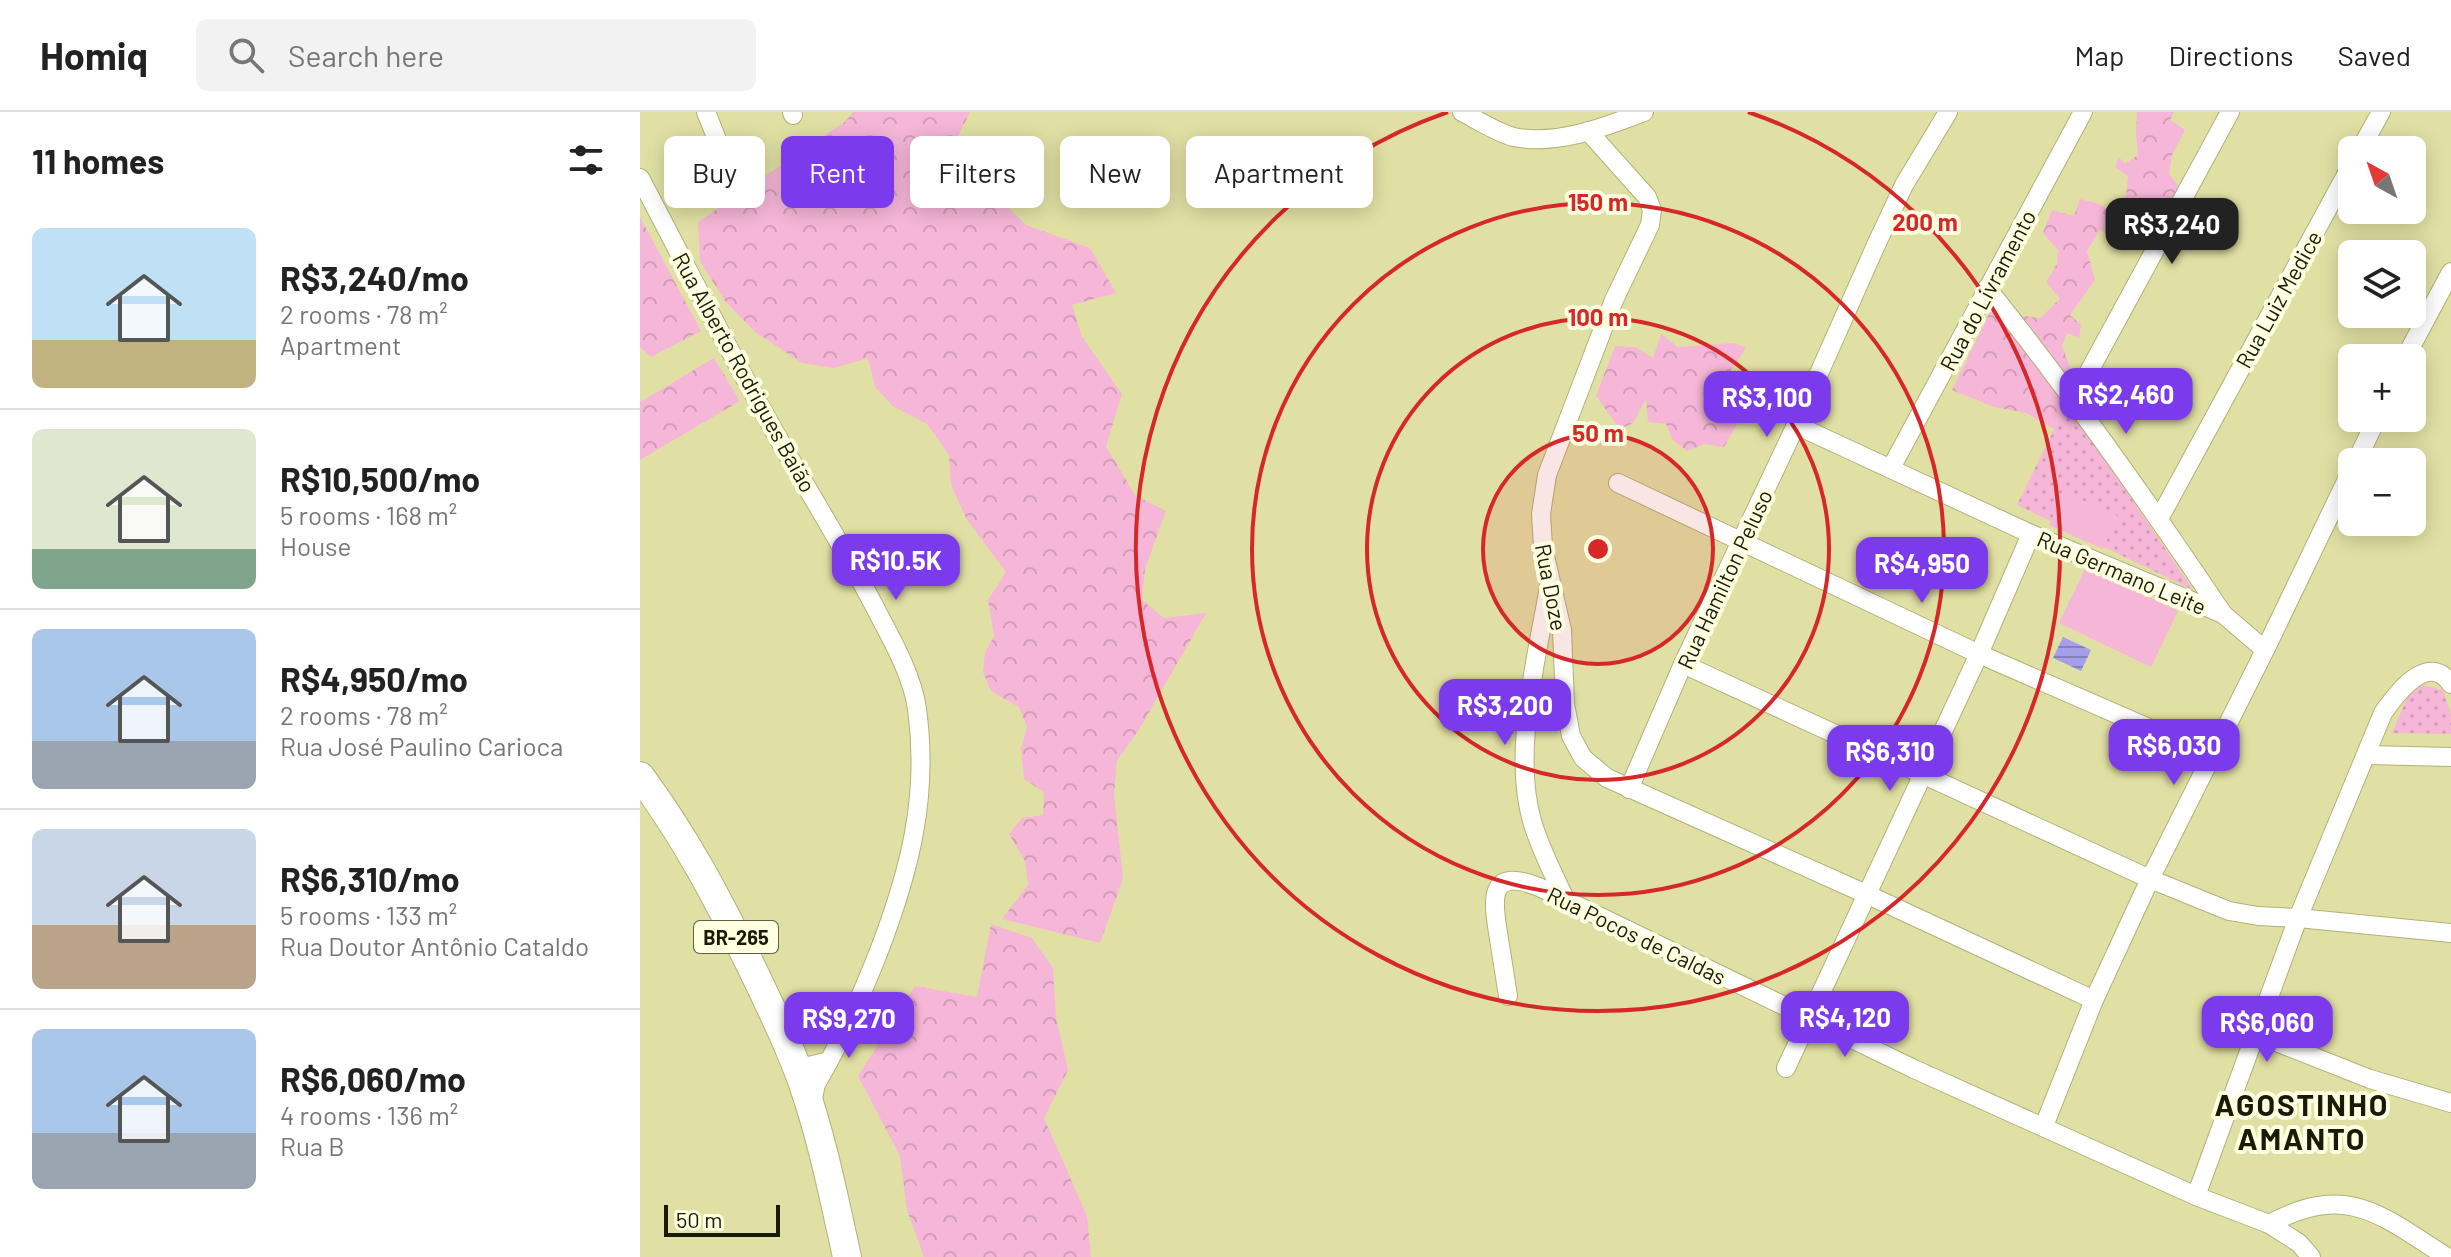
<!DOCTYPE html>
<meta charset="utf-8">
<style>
body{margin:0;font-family:Barlow,sans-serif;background:#f2f2f2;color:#222;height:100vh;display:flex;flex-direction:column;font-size:30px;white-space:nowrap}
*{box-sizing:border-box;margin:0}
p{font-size:26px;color:#767676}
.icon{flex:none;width:44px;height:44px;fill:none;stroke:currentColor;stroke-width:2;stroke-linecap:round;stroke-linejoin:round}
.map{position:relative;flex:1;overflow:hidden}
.panel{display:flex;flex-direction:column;background:#fff;width:640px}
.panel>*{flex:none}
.banner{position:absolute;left:24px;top:24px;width:760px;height:72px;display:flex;gap:16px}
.needle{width:52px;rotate:320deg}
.controls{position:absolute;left:1698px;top:24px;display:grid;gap:16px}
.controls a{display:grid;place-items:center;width:88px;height:88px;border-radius:12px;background:#fff;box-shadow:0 4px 20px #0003;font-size:40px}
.scale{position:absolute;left:24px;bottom:20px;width:116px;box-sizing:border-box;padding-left:8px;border:4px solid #1b1a04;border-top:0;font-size:22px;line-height:28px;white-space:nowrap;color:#1b1a04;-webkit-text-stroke:6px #ffffe1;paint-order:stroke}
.price{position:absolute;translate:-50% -68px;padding:0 18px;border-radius:16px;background:#7c3aed;color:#fff;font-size:26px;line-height:52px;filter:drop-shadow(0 2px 4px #0008)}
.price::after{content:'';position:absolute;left:50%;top:48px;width:24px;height:18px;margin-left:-12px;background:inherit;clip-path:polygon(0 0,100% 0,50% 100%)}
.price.on{background:#222;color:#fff}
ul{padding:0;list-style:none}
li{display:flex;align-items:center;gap:24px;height:200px;padding:0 32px}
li+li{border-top:2px solid #e0e0e0}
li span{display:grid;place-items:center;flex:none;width:224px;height:160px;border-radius:12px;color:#555}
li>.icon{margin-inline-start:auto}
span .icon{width:96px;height:96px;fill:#fffc;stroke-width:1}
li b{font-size:34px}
h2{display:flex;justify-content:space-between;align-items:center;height:96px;padding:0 32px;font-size:34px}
.chip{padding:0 28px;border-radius:12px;background:#fff;box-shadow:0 4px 20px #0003;font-size:28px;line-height:72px}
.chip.on{background:#7c3aed;color:#fff}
header{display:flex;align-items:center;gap:48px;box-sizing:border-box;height:112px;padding:0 40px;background:#fff;border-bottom:2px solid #e0e0e0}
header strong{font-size:38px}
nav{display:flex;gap:44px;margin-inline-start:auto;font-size:28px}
.search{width:560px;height:72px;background:#f2f2f2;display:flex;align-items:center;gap:20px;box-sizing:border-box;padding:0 28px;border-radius:12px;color:#767676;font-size:30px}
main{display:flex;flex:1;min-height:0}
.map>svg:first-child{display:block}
.green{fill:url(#green-dots)}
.forest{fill:url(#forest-crowns)}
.pitch{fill:#f6b6d7}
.water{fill:url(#water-rules)}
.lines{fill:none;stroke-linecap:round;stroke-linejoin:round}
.minor-casing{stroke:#b2b177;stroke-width:20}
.primary-casing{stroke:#b2b177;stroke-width:30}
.minor{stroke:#fff;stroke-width:18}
.primary{stroke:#fff;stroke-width:28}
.ring{fill:none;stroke:#d62828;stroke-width:4}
.labels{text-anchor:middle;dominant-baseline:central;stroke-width:8;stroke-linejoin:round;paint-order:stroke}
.shield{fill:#ffffe1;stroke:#5f5f46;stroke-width:2}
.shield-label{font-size:20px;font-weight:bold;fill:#1b1a04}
.street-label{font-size:22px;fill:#1b1a04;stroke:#ffffe1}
.district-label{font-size:30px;font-weight:bold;letter-spacing:2px;fill:#1b1a04;stroke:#ffffe1}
.centre{fill:#d62828;stroke:#ffffe1;stroke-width:4}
.ring-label{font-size:24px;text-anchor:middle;font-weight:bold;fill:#d62828;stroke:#ffffe1;stroke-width:8;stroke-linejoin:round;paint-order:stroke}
</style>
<header>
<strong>Homiq</strong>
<div class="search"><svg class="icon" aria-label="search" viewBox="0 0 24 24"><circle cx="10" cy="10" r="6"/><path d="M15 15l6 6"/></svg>Search here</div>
<nav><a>Map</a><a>Directions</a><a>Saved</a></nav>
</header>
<main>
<section class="panel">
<h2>11 homes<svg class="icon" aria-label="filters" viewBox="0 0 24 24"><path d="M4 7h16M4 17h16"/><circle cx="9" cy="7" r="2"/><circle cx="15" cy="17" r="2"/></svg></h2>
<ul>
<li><span style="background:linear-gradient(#bfe0f5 70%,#c2b280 0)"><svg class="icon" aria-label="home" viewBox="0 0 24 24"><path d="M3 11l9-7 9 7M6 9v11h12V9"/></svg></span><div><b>R$3,240/mo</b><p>2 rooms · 78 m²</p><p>Apartment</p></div></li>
<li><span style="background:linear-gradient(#dfe7d0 75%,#7fa58c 0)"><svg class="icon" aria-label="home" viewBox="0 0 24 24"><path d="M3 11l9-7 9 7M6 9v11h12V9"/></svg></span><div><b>R$10,500/mo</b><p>5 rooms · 168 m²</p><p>House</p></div></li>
<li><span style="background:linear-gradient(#a9c7e8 70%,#9aa5b1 0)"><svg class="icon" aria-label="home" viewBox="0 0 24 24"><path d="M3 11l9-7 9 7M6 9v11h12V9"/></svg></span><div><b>R$4,950/mo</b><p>2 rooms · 78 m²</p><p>Rua José Paulino Carioca</p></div></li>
<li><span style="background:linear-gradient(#c9d6e8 60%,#b9a48a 0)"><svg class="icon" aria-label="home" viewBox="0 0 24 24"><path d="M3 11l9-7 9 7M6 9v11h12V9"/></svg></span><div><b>R$6,310/mo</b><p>5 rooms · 133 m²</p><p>Rua Doutor Antônio Cataldo</p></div></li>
<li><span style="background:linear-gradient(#a9c7e8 65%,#9aa5b1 0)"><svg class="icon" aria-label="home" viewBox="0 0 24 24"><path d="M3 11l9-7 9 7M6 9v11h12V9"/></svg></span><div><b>R$6,060/mo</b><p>4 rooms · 136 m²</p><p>Rua B</p></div></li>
</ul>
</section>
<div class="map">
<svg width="1811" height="1145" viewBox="0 0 1811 1145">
<defs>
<pattern id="green-dots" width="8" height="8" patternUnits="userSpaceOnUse" patternTransform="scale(2)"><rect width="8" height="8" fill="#f6b6d7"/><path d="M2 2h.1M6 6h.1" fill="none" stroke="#d29cb7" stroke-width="1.8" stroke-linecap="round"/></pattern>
<pattern id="forest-crowns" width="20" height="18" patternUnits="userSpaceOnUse" patternTransform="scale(2)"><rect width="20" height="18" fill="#f6b6d7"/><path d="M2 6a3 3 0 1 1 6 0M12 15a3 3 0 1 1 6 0" fill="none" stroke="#d29cb7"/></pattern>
<pattern id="water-rules" width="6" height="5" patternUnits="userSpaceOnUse" patternTransform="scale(2)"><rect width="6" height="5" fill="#a49eeb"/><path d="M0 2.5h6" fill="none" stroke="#8580bc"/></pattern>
</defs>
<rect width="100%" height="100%" fill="#e1e0a4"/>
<!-- green -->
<g class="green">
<polygon points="1427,291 1553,478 1377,393"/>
<polygon points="1782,573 1803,578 1811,602 1811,622 1752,621 1767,586"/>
</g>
<!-- forest -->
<g class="forest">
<polygon points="213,0 330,0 308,45 352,79 386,113 450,136 476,181 432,193 442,225 482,282 466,334 495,383 526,399 505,457 502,488 524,506 566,501 500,616 477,649 474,682 483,767 460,831 362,807 388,773 385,749 369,722 382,706 403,703 404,680 384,667 381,636 387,615 379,595 351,579 343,560 345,540 354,524 348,488 366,460 327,408 311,373 309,343 287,312 253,294 235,275 228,246 194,256 162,251 115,220 85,189 60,149 58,110 206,9"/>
<polygon points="1497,0 1534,0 1530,8 1545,18 1532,43 1529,62 1541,77 1505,123 1480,129 1460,118 1447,139 1455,168 1430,203 1441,213 1439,226 1427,221 1422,234 1433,263 1427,291 1414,317 1386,301 1354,295 1312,278 1350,200 1400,206 1420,187 1406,170 1417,152 1418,138 1403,121 1412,98 1434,104 1440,87 1459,92 1475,101 1486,83 1488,64 1475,55 1479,45 1485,52 1498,43 1496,21"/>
<polygon points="0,105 61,219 11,245 0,235"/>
<polygon points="1021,222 1038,235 1094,231 1106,236 1085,267 1106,296 1084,335 1064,332 1047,339 1032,327 1026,312 1008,310 1006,287 993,311 980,317 956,284 975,234 995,235 1013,246"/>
<polygon points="74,246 100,289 0,348 0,290"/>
<polygon points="351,812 392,826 413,856 416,905 428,958 404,1006 447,1104 451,1145 284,1145 267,1098 260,1044 218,964 275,874 337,885"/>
</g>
<!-- pitch -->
<g class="pitch">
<polygon points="1424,380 1478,404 1463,437 1409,413"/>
<polygon points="1446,455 1538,499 1511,555 1419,511"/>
</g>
<!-- water -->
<polygon class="water" points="1423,525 1451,538 1441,559 1413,546"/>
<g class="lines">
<!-- minor casing -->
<g class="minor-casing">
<g id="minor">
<polyline points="66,0 86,50"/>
<polyline points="152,0 153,3"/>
<path d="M 822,0 C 838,8 857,21 874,25 C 917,34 965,15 1004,0"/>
<polyline points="948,19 1007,85 1012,98 1010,113 974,188 907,363 901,402 903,435 922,518 925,592 931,624 943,646 967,666 1226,782 1454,888"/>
<polyline points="1720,38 1741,0"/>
<path d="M 0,66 C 44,149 86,235 133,317 C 169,381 208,442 241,507 C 255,533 273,567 277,597 C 289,684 270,758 239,839 C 224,877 208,914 189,949"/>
<path d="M 1347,176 C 1431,281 1508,390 1583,502"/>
<polyline points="1765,246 1811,160"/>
<polyline points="1434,287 1590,0"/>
<polyline points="1156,313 1391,422 1583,502 1625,538"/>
<polyline points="1716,350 1737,306"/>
<polyline points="1251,356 1443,0"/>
<polyline points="978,371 1339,542 1573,644"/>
<polyline points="1519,407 1712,52"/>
<path d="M 909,475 C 897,545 872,639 892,709 C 900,737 914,763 926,789"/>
<polyline points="1043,552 1510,767 1589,799 1618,804 1658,806 1811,821"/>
<polyline points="1727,643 1811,645"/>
<polyline points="989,677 1043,552 1156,313 1236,133 1264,73 1308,0"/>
<path d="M 868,884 C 865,865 862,846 859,827 C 853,789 846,754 899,775 L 1274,957 L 1556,1084 L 1629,1112 L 1659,1131 L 1671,1145"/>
<polyline points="1616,922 1730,967 1811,991"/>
<polyline points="153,944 165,955 189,949 176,972 172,991"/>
<polyline points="1146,956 1339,542 1391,422"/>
<polyline points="1404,1014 1454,888 1510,767 1625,538 1712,357"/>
<path d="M 1556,1084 L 1658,806 L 1743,601 C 1757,581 1788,539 1811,572"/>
<path d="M 1629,1112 C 1708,1070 1740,1103 1807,1145"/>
</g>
</g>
<!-- primary casing -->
<g class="primary-casing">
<path id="primary" d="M 0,664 C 46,726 76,784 110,852 C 128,890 148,929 162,969 C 182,1026 194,1086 207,1145"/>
</g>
<!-- minor -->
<use href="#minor" class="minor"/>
<!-- primary -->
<use href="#primary" class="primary"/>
</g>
<!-- distance rings -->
<circle cx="958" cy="437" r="115" fill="#d62828" fill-opacity=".12"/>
<g class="ring">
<circle cx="958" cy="437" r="115"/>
<circle cx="958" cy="437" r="231"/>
<circle cx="958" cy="437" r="346"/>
<path d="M1108 0A462 462 0 1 1 808 0"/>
</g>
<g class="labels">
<!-- shield labels -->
<rect class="shield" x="54" y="809" width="84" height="32" rx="6"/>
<g class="shield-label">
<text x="96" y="825">BR-265</text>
</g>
<!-- street labels -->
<g class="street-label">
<text transform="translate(1347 178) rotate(-62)">Rua do Livramento</text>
<text transform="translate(1638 187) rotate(-61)">Rua Luiz Medice</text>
<text transform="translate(105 260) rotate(61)">Rua Alberto Rodrigues Baião</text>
<text transform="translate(1482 460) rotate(23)">Rua Germano Leite</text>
<text transform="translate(1084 467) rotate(-65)">Rua Hamilton Peluso</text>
<text transform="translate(912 475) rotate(79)">Rua Doze</text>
<text transform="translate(997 823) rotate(26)">Rua Pocos de Caldas</text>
</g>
<!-- district labels -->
<g class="district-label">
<text x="1662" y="992">AGOSTINHO<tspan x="1662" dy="34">AMANTO</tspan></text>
</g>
</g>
<circle cx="958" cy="437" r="12" class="centre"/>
<g class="ring-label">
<text x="958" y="99">150 m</text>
<text x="1285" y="119">200 m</text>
<text x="958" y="214">100 m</text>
<text x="958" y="330">50 m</text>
</g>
</svg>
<div class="controls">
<a><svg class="needle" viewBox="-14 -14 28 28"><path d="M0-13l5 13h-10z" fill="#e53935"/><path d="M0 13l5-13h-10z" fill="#767676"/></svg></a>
<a><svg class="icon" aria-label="layers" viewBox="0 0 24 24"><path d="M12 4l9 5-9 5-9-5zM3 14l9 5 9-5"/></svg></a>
<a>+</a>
<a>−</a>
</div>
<div class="scale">50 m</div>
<b class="price on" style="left:1532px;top:154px">R$3,240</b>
<b class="price" style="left:1486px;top:324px">R$2,460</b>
<b class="price" style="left:1127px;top:327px">R$3,100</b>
<b class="price" style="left:256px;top:490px">R$10.5K</b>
<b class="price" style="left:1282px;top:493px">R$4,950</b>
<b class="price" style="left:865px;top:635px">R$3,200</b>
<b class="price" style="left:1534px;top:675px">R$6,030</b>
<b class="price" style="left:1250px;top:681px">R$6,310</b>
<b class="price" style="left:1205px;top:947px">R$4,120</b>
<b class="price" style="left:209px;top:948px">R$9,270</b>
<b class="price" style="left:1627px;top:952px">R$6,060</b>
<div class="banner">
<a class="chip">Buy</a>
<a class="chip on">Rent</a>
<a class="chip">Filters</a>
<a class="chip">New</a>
<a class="chip">Apartment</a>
</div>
</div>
</main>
